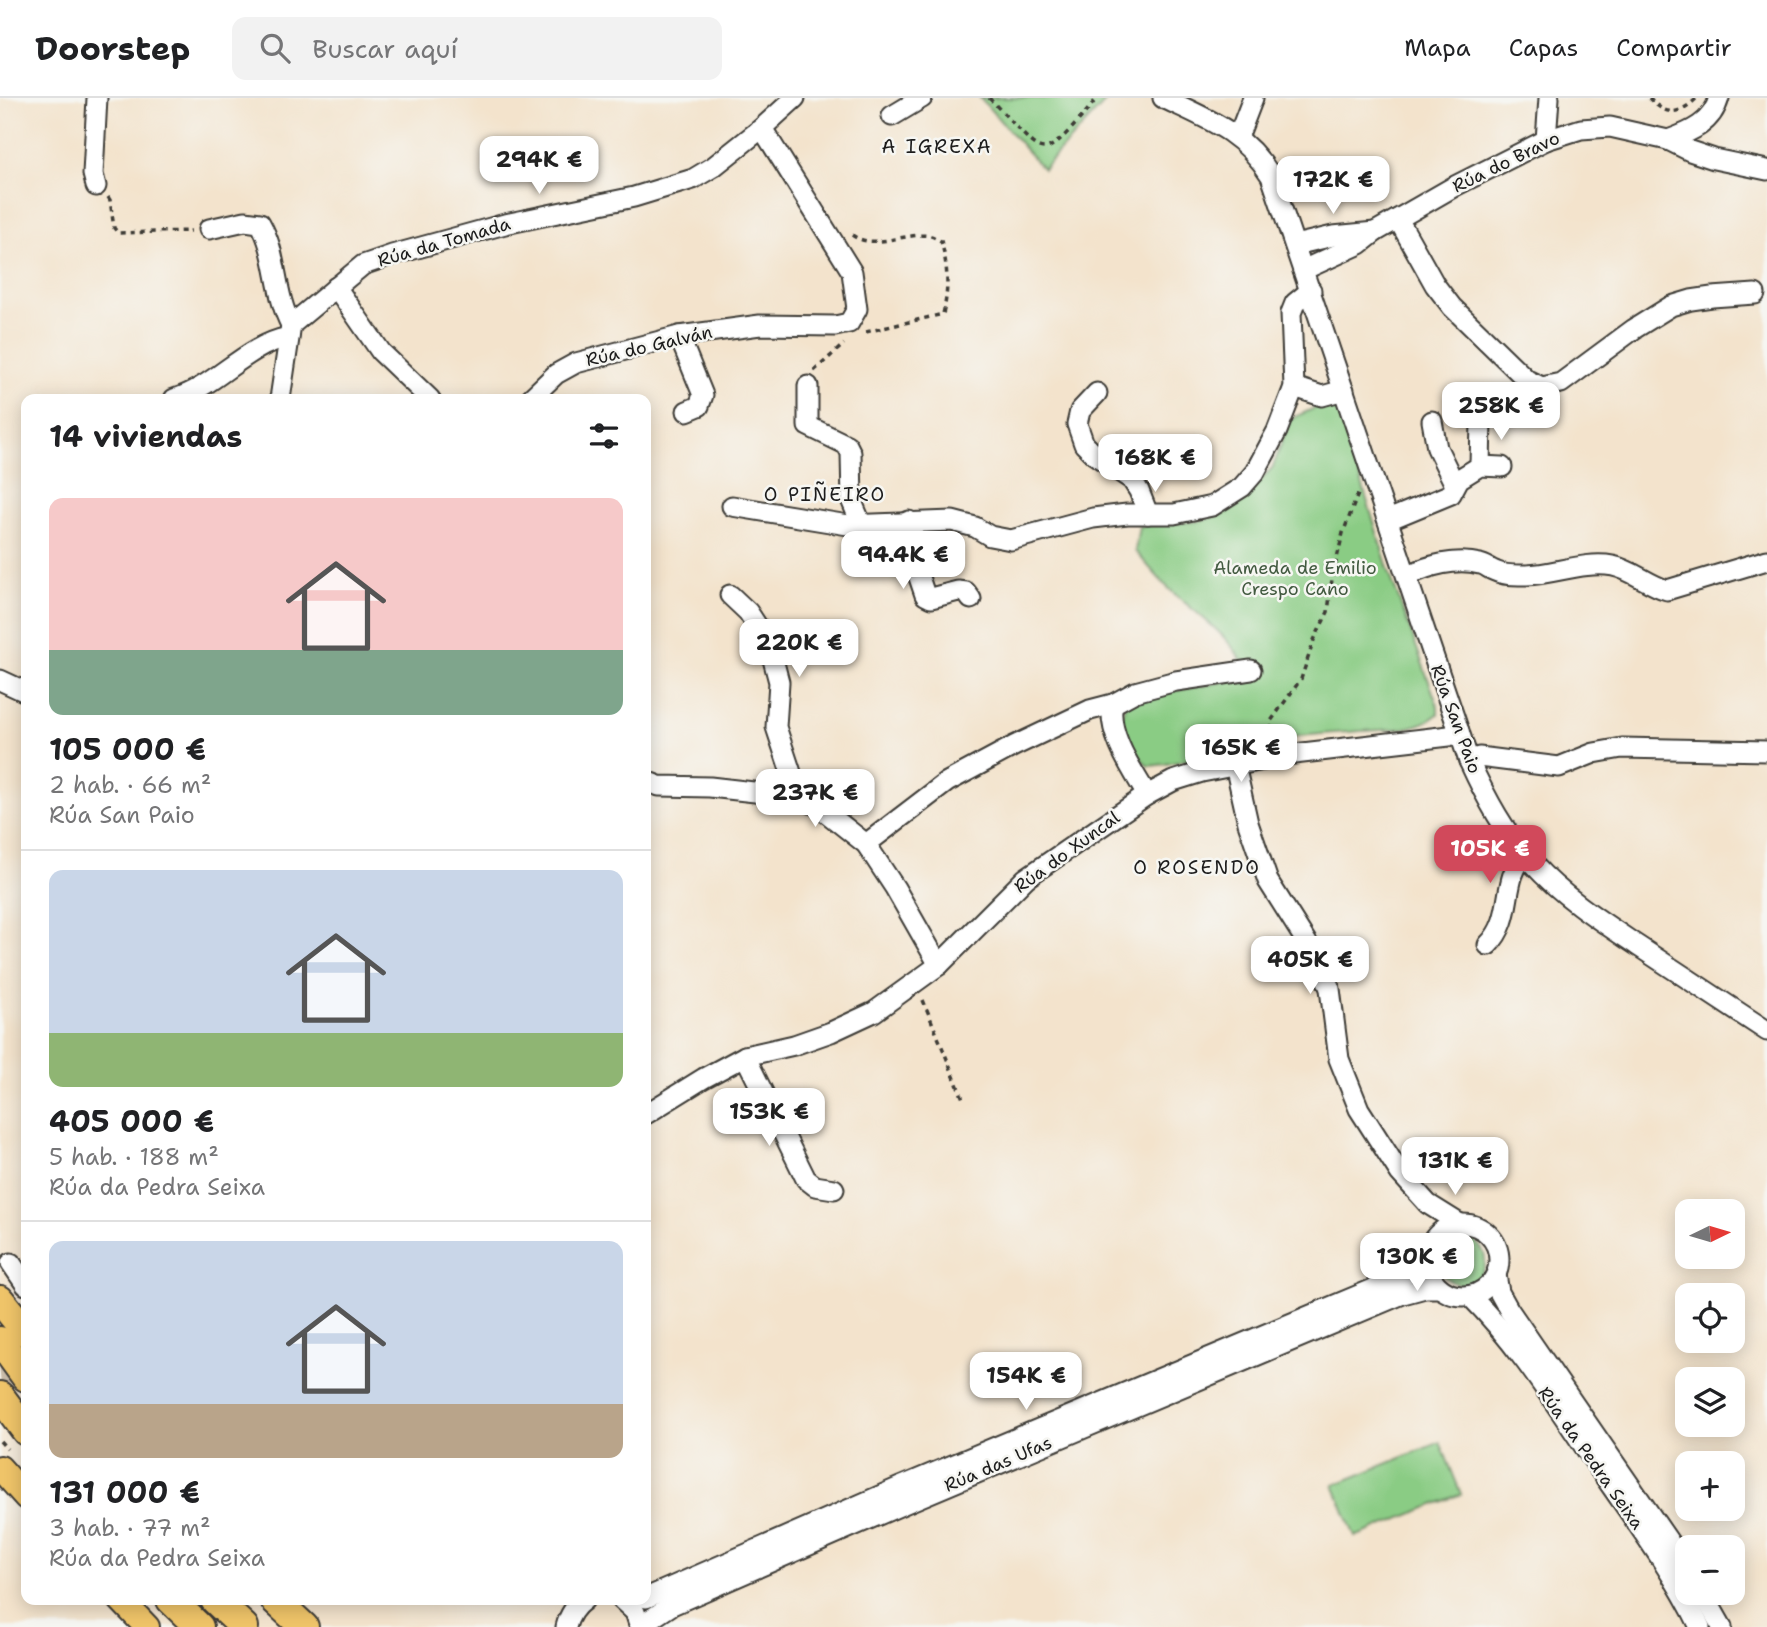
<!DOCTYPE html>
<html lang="es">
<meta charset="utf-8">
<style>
body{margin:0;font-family:"Shantell Sans",sans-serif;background:#f2f2f2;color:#202124;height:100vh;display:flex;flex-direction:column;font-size:26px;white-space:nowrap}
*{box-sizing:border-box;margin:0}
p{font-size:23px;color:#757577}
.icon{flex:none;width:38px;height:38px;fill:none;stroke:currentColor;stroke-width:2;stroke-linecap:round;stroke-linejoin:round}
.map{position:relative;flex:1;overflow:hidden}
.drawer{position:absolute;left:21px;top:296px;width:630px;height:1211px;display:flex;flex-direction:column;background:#fff;border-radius:14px;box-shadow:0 4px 18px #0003}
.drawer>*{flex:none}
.needle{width:46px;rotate:85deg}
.fabs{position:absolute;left:1675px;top:1101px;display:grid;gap:14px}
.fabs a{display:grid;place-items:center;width:70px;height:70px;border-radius:14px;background:#fff;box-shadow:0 4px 18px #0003;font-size:35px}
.price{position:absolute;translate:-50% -60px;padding:0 16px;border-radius:14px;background:#fff;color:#222;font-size:23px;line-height:46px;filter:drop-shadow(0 2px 4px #0008)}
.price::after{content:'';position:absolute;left:50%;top:42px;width:21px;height:16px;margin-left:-10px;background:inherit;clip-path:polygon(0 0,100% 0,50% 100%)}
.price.selected{background:#d1495b;color:#fff}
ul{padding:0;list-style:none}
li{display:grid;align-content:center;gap:14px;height:371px;padding:0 28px}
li+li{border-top:2px solid #e0e0e0}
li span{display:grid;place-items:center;height:217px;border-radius:14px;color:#555}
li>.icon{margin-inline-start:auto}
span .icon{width:126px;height:126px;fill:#fffc;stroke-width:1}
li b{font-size:30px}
h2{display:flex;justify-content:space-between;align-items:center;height:84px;padding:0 28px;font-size:30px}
header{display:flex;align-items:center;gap:42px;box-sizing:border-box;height:98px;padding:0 35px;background:#fff;border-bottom:2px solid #e0e0e0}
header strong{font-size:33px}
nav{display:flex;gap:38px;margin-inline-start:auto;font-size:24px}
.search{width:490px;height:63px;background:#f2f2f2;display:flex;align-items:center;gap:18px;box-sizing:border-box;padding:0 24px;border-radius:14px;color:#757577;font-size:26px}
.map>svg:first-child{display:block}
.green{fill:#8acc84;stroke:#537450;stroke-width:2}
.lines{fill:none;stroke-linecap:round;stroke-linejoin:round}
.minor-tunnel{stroke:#c8bba9;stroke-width:19;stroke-dasharray:19 10;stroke-linecap:butt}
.minor-casing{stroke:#3c3a36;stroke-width:23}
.major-casing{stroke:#3c3a36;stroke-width:28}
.highway-casing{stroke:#3c3a36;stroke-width:32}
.path{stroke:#3c3a36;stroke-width:3.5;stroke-dasharray:5 5;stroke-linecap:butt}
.minor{stroke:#fff;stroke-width:19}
.major{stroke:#efc469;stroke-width:24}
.highway{stroke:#efc469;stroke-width:28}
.labels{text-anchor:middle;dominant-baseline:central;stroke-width:5;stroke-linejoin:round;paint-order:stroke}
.street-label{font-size:18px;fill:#1c1c1c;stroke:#f6f6f2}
.park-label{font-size:18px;fill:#425a40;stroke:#f6f6f2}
.neighbourhood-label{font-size:19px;letter-spacing:2px;fill:#1c1c1c;stroke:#f6f6f2}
</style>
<header>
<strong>Doorstep</strong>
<div class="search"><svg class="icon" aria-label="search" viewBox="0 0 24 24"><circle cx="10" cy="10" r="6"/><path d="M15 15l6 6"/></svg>Buscar aquí</div>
<nav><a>Mapa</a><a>Capas</a><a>Compartir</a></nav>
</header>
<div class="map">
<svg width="1767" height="1529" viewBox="0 0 1767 1529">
<rect width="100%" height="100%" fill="#f6f6f2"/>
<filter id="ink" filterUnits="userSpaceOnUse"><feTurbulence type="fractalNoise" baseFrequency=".0143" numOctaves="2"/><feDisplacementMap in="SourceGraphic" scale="14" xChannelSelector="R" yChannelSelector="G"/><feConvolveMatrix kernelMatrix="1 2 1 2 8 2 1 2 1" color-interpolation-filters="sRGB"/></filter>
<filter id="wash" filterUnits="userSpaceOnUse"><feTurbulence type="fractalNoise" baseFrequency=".00686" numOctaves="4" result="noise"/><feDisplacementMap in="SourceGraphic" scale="28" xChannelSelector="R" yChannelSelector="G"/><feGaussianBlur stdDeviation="1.57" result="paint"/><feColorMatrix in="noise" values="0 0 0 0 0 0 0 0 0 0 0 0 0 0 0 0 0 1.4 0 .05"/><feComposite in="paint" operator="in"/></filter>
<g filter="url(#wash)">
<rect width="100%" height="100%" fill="#f3e3cc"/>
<!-- green -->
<g class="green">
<polygon points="980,0 1109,0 1043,71"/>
<path d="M 1333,302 L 1337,304 L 1390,477 L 1438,608 L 1438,616 C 1417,634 1386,631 1360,633 C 1327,636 1292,637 1258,644 C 1221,651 1186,666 1148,668 C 1132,652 1117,629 1125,607 L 1136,600 L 1250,579 C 1235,542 1206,523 1177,498 C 1161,485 1149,468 1135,453 L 1139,428 L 1202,423 L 1233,411 L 1273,369 L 1290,321 Z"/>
<circle cx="1462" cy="1163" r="23"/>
<polygon points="1440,1344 1461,1396 1355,1439 1334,1387"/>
</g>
</g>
<g filter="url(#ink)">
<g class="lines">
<!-- minor-tunnel -->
<polyline class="minor-tunnel" points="0,1276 26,1273"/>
<!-- minor casing -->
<g class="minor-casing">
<g id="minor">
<path d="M 1163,0 C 1208,21 1244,34 1271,78 L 1469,663 C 1486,700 1505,736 1533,766 C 1563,799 1602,824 1638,848 C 1681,876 1724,905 1767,933"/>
<polyline points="892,18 922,0"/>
<polyline points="1238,39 1253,0"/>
<polyline points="1546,42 1549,0"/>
<path d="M 1668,42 C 1691,34 1712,25 1719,0"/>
<polyline points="96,88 93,76 97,0"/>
<polyline points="1398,121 1435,187 1452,209 1527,282 1542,289 1561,285 1634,231 1671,208 1691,202 1712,199 1755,196"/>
<path d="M 209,131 L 245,123 L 260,125 C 278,156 274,195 291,227"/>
<polyline points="1295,147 1333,138 1375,134"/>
<polyline points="1303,172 1360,146 1375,134 1455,88 1546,42 1581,31 1610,29 1668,42 1690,53 1714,61 1767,72"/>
<polyline points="336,189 381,254 430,301"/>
<polyline points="679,238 703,297 699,308 687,313"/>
<polyline points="808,288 808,328 847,347 851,355 852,404 861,425"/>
<polyline points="1294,289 1322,298 1344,292"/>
<polyline points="1097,295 1080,313 1077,326 1084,346 1095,357 1132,382 1139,393 1148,416"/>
<path d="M 174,301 C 216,289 245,247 289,239"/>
<polyline points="280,301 291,227 363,167 392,157 505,126 634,99 693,81 713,69 762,30 795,0"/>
<polyline points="530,301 556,276 576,265 679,238 760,227 835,228 849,225 857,211 852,174 762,30"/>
<polyline points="1432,323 1437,350 1455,387"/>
<polyline points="1480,368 1481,323"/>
<polyline points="732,408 848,427 952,423 975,429 990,438 1011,442 1093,420 1127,416 1174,416 1212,408 1242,389 1255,374 1277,333 1294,289 1291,215 1295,205 1311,192"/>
<polyline points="1388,422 1451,396 1459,381 1480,368 1502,369"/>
<polyline points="909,423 912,459 925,497 931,500 958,493 966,494 971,501"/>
<path d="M 1407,478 C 1428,467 1457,460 1480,466 C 1486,467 1489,471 1495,473 C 1505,478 1516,477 1527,477 C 1555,476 1584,463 1613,468 C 1633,472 1648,487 1667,492 L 1767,462"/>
<polyline points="730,497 748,514 769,546 779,584 776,629 799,699"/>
<polyline points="0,582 26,594"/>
<path d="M 1113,606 C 1106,634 1133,673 1147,697"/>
<polyline points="1469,663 1479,659 1559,669 1594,655 1622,650 1767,653"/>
<polyline points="1235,667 1248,725 1268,783 1321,867 1330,891 1339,961 1359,1011 1400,1075 1428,1106 1460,1126"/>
<polyline points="646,683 659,688 710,689 799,699 818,708 866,746 895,790 939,867"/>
<polyline points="866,746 947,684 1014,648 1090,612 1113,606 1135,594 1176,583 1251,572"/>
<path d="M 1488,847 C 1516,819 1500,782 1525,757"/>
<polyline points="745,958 806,1081 815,1088 834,1091"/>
<polyline points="646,1016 704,980 745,958 794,947 831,934 874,914 939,867 1026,780 1147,697 1173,683 1202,674 1294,656 1449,638 1459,633"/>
<circle cx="1463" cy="1162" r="36"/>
<polyline points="11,1165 26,1187"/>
<polyline points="1496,1177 1499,1194 1509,1212 1687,1470"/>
<path d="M 1470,1198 C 1519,1247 1557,1309 1596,1366 C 1632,1419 1672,1471 1700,1529"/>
<polyline points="1702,1494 1722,1529"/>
<polyline points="646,1500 900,1389 1397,1181 1416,1170 1427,1159"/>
<polyline points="622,1502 635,1514 640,1529"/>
<polyline points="640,1528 672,1507 906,1405 1403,1196 1425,1190 1439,1190"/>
<path d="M 566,1529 C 569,1517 574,1509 584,1502"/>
</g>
</g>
<!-- major casing -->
<g class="major-casing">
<g id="major">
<polyline points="0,1370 26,1399"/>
<polyline points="121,1502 147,1529"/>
</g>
</g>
<!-- highway casing -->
<g class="highway-casing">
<g id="highway">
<polyline points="0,1202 26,1234"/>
<polyline points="0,1243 26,1279"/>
<polyline points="0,1298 26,1333"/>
<polyline points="171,1502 199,1529"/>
<polyline points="215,1502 244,1529"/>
<polyline points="275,1502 304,1529"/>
</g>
</g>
<!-- path -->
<g class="path">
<path d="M 989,0 L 1029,42 C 1034,47 1041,52 1049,49 C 1062,44 1088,12 1097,0"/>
<path d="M 1649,0 C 1667,19 1679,17 1697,0"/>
<polyline points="108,99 110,102 114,130 118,135 191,133"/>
<path d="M 852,137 C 874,153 907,133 931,138 C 935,139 938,142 941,143 C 948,168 949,191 943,216 L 866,234"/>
<polyline points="814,273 844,246"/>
<polyline points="1269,642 1271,623 1301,581 1314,542 1328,514 1332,481 1343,435 1358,396"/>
<polyline points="923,902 964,1003"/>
<polyline points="0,1343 7,1351"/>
</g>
<!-- minor -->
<use href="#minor" class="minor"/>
<!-- major -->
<use href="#major" class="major"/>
<!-- highway -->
<use href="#highway" class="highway"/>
</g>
</g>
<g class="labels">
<!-- street labels -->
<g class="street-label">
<text transform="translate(1506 64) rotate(-26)">Rúa do Bravo</text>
<text transform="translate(444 144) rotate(-16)">Rúa da Tomada</text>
<text transform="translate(649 248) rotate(-13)">Rúa do Galván</text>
<text transform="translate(1456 621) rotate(70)">Rúa San Paio</text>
<text transform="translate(1067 754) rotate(-36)">Rúa do Xuncal</text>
<text transform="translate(1591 1360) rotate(55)">Rúa da Pedra Seixa</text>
<text transform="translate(998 1366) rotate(-23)">Rúa das Ufas</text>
</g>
<!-- park labels -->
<g class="park-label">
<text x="1295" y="470">Alameda de Emilio<tspan x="1295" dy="21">Crespo Cano</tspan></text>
</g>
<!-- neighbourhood labels -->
<g class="neighbourhood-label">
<text x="937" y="48">A IGREXA</text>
<text x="825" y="396">O PIÑEIRO</text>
<text x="1197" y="769">O ROSENDO</text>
</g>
</g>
</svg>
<div class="fabs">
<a><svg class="needle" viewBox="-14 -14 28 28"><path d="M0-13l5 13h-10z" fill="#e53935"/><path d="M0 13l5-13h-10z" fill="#757577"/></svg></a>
<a><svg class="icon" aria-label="locate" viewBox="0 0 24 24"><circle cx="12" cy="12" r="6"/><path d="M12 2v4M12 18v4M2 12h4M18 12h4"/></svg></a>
<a><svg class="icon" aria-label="layers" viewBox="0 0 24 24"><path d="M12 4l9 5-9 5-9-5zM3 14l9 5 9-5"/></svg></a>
<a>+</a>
<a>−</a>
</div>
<b class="price" style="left:539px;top:98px">294K €</b>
<b class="price" style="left:1333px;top:118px">172K €</b>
<b class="price" style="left:1501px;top:344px">258K €</b>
<b class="price" style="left:1155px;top:396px">168K €</b>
<b class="price" style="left:903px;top:493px">94.4K €</b>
<b class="price" style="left:799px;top:581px">220K €</b>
<b class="price" style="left:1241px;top:686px">165K €</b>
<b class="price" style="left:815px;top:731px">237K €</b>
<b class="price selected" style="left:1490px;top:787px">105K €</b>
<b class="price" style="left:1310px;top:898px">405K €</b>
<b class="price" style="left:769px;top:1050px">153K €</b>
<b class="price" style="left:1455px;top:1099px">131K €</b>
<b class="price" style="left:1417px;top:1195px">130K €</b>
<b class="price" style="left:1026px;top:1314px">154K €</b>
<section class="drawer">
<h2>14 viviendas<svg class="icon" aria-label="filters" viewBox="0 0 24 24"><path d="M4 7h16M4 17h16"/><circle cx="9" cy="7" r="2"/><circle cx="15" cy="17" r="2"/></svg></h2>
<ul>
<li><span style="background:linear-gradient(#f6c9c9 70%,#7fa58c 0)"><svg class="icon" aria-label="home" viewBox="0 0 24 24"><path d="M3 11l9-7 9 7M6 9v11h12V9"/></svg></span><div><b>105 000 €</b><p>2 hab. · 66 m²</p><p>Rúa San Paio</p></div></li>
<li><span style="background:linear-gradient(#c9d6e8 75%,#8fb573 0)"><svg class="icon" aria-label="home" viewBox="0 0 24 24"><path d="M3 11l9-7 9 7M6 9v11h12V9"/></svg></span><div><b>405 000 €</b><p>5 hab. · 188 m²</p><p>Rúa da Pedra Seixa</p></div></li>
<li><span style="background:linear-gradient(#c9d6e8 75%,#b9a48a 0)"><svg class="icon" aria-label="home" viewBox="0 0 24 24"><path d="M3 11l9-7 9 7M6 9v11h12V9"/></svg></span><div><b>131 000 €</b><p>3 hab. · 77 m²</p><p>Rúa da Pedra Seixa</p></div></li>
</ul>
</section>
</div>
